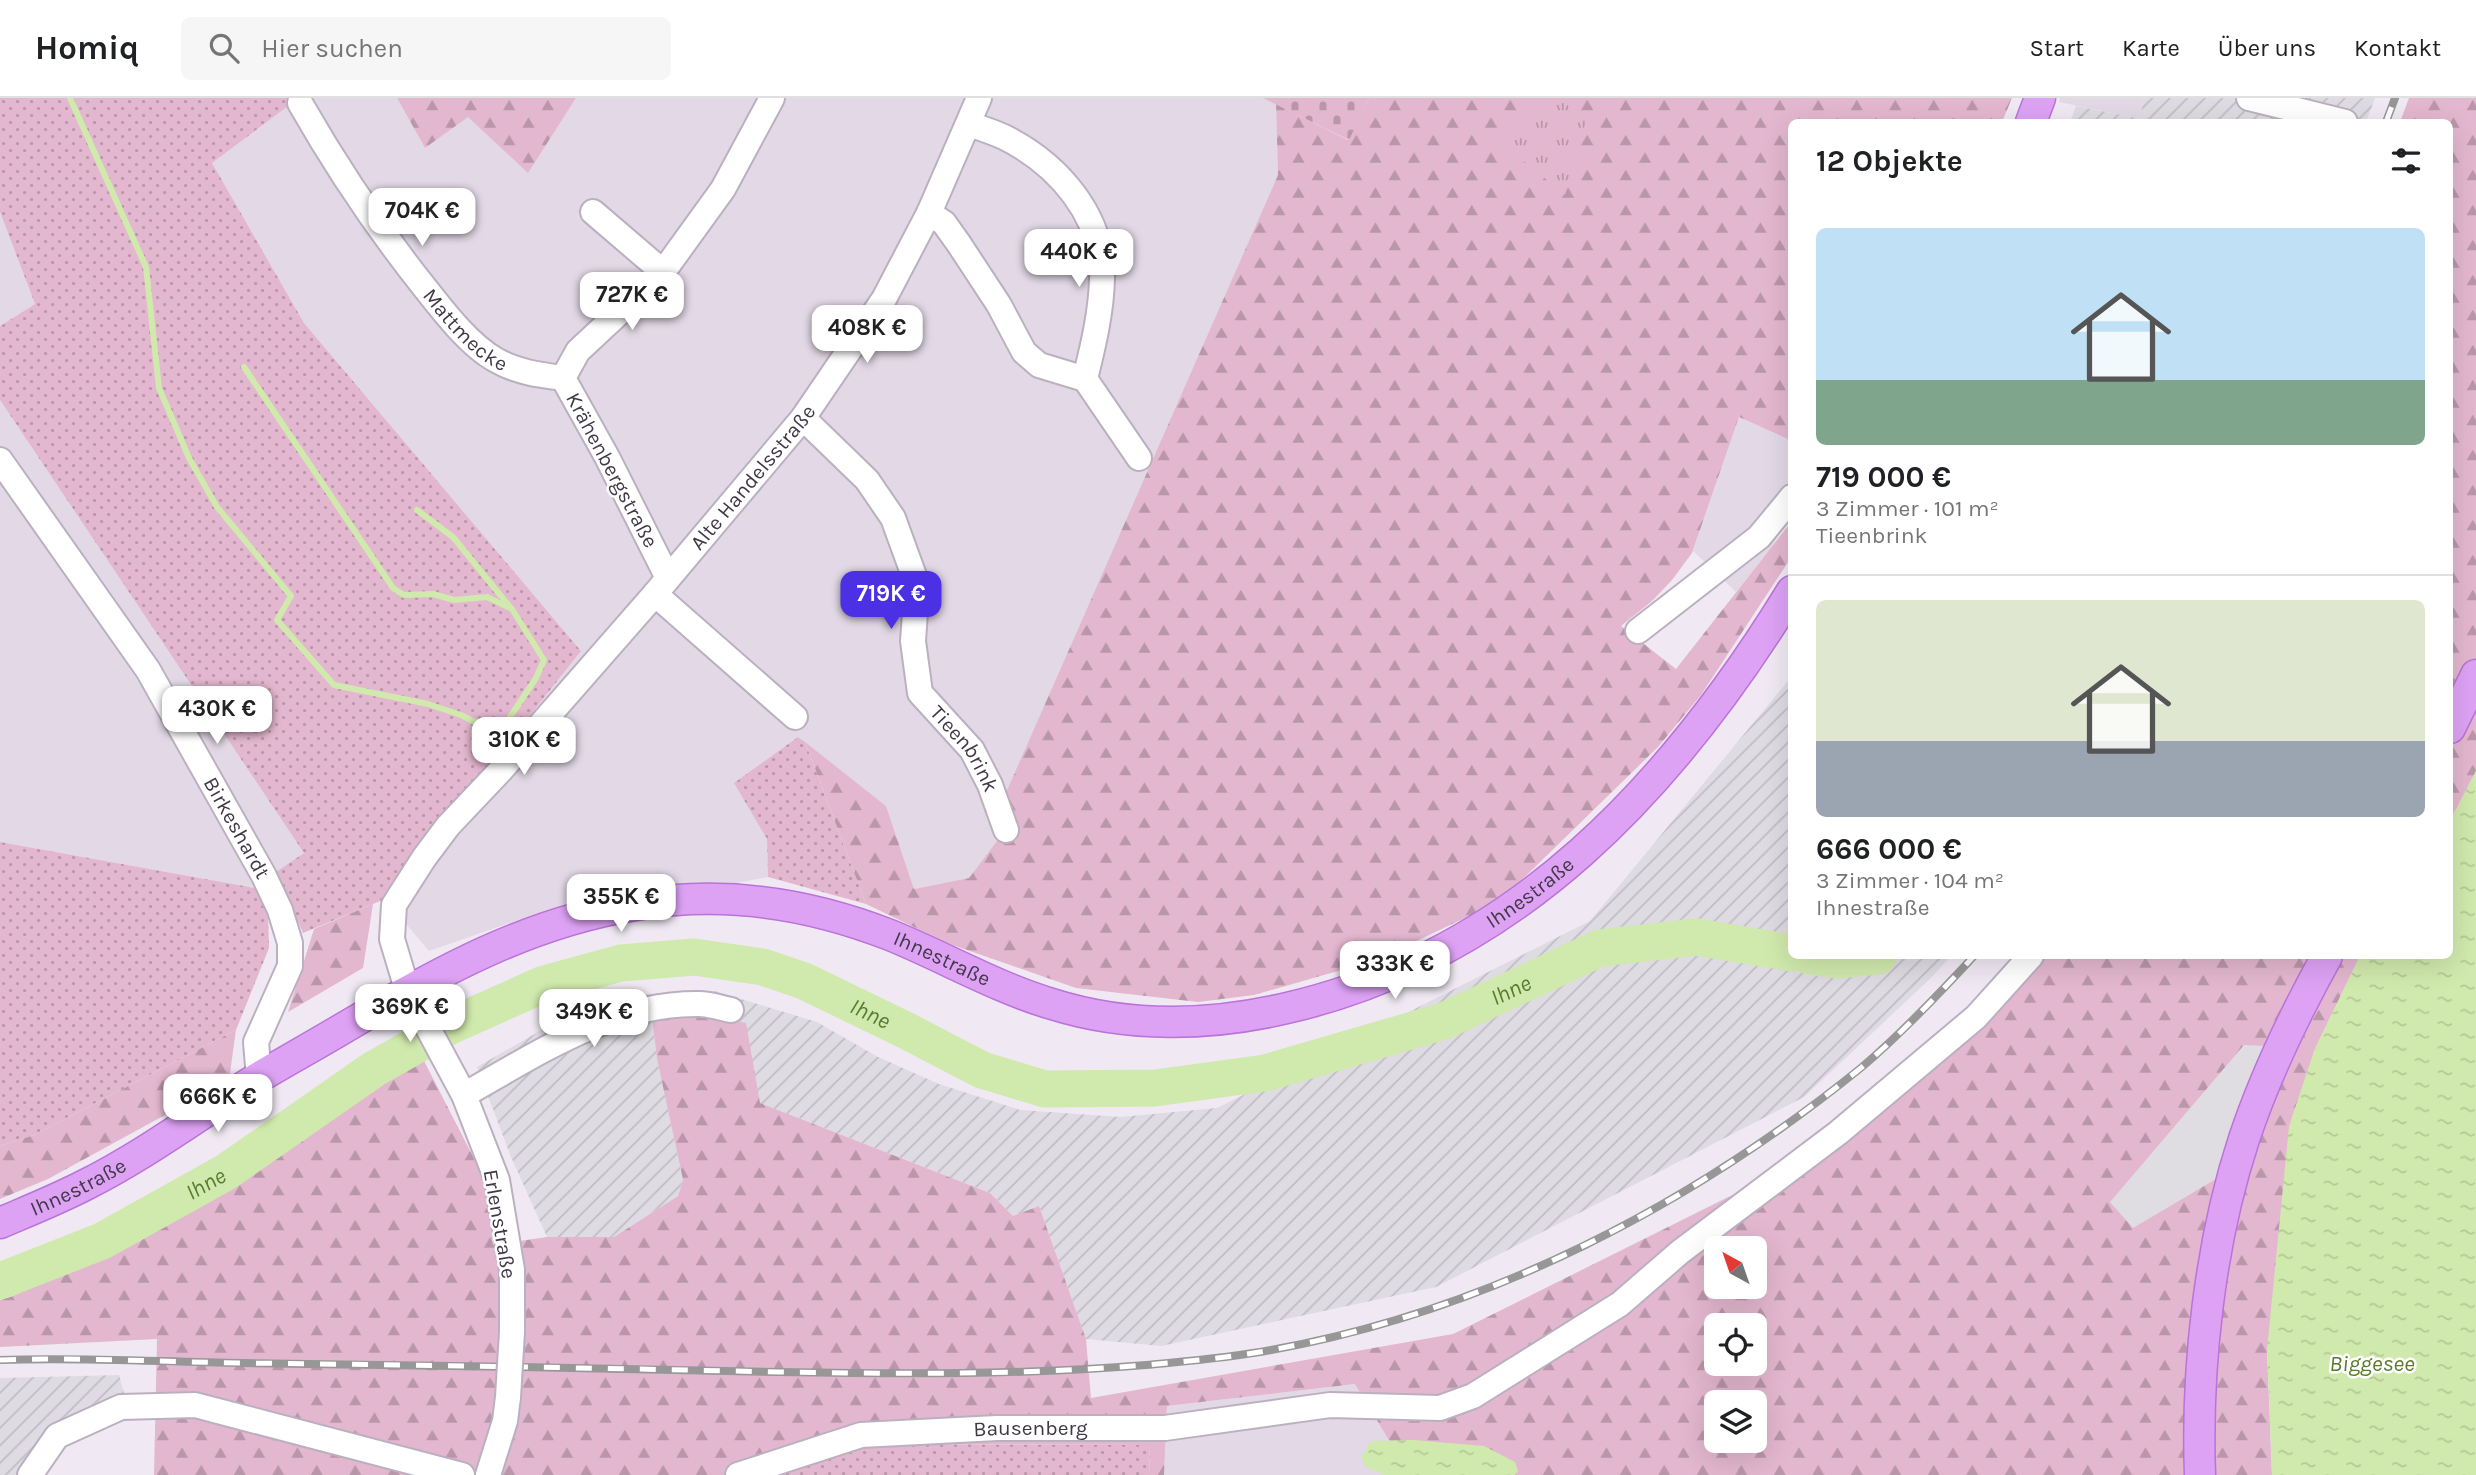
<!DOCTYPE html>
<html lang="de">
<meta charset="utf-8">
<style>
body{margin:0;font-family:Karla,sans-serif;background:#f6f6f6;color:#202124;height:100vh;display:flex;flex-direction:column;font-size:26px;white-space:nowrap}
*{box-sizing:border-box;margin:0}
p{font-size:23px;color:#757577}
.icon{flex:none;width:38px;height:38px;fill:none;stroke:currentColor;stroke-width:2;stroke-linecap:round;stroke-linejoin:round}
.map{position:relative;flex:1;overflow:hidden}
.drawer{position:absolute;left:1788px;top:21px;width:665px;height:840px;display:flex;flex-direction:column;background:#fff;border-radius:10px;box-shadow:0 7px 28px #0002}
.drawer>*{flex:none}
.needle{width:46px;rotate:320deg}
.buttons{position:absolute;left:1704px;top:1138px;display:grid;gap:14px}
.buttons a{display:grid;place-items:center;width:63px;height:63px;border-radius:10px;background:#fff;box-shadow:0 7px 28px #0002;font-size:35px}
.price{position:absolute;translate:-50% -60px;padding:0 16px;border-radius:14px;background:#fff;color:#222;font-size:23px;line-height:46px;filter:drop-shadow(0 2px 4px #0008)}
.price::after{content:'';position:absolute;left:50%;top:42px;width:21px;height:16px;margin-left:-10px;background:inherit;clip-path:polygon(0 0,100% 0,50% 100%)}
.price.active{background:#4c30e3;color:#fff}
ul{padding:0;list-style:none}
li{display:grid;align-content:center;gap:14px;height:371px;padding:0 28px}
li+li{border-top:2px solid #e0e0e0}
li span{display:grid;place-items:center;height:217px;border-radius:10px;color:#555}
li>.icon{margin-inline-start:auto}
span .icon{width:126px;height:126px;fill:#fffc;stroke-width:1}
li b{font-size:30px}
h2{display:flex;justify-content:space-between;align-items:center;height:84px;padding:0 28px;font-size:30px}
header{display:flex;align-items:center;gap:42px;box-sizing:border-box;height:98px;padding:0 35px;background:#fff;border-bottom:2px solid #e0e0e0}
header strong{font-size:33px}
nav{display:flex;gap:38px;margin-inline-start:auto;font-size:24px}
.search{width:490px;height:63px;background:#f6f6f6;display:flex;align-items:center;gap:18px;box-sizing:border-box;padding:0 24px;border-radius:10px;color:#757577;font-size:26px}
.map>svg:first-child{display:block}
.residential{fill:#e2d8e6}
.industrial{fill:url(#industrial-furrows)}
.grass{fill:url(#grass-dots)}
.forest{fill:url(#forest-firs);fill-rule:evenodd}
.cemetery{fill:url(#cemetery-stones)}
.park{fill:url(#park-tufts)}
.parking{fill:#e0dde2}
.water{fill:url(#water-ripples)}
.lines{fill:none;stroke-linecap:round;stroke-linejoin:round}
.stream{stroke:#d0e9ac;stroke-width:6}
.river{stroke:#d0e9ac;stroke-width:37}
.minor-casing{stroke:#bbb0c0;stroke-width:28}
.major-casing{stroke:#ba73d7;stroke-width:33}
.minor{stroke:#fff;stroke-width:24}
.major{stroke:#dda2f4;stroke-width:30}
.rail-casing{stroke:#979797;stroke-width:8}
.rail{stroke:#fff;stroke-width:5;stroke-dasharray:16;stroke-linecap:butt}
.minor-bridge-casing{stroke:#bbb0c0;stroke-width:28;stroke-linecap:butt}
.minor-bridge{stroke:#fff;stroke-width:24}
.labels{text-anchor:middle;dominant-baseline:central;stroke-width:5;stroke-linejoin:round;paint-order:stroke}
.street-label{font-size:21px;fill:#413846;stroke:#fff}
.water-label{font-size:23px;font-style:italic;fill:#5a7a30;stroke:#fff}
</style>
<header>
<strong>Homiq</strong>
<div class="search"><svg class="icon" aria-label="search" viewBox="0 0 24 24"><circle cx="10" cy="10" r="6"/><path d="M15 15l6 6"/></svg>Hier suchen</div>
<nav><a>Start</a><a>Karte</a><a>Über uns</a><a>Kontakt</a></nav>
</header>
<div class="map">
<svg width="2476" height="1377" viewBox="0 0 2476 1377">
<defs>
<pattern id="industrial-furrows" width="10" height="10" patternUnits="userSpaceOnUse" patternTransform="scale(1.75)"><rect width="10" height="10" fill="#dfdbe3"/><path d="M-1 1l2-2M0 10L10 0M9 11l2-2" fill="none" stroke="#c1bdc4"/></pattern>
<pattern id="grass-dots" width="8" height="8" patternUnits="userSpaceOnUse" patternTransform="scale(1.75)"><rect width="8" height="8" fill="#e3b7cf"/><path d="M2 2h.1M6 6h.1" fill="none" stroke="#ba96aa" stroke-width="1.8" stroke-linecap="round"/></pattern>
<pattern id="forest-firs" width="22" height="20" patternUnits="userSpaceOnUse" patternTransform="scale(1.75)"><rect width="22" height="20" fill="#e3b7cf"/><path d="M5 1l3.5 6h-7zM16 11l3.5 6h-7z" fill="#ba96aa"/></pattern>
<pattern id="cemetery-stones" width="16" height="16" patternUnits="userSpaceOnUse" patternTransform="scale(1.75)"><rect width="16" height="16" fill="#e3b7cf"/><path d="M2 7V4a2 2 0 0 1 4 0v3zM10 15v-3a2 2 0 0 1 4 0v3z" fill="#ba96aa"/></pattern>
<pattern id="park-tufts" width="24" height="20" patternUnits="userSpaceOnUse" patternTransform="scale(1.75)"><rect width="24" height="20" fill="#e3b7cf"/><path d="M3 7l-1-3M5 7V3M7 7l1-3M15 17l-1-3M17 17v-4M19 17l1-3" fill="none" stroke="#ba96aa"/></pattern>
<pattern id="water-ripples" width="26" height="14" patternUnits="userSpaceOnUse" patternTransform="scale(1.75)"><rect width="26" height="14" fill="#d0e9ac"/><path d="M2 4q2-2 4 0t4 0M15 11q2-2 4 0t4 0" fill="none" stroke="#b4c995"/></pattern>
</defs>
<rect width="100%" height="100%" fill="#f0e9f3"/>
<!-- residential -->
<g class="residential">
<polygon points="299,0 397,0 425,50 468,18 528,74 576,0 1263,0 1276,6 1278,77 1006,697 997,743 969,780 914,791 886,708 798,639 735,685 767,741 768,779 736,785 564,806 429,853 385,801 581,553 304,225 212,65"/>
<polygon points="2060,0 2143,0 2141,21 2059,4"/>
<polygon points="0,114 35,206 0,228"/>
<polygon points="0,302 304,755 255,790 0,744"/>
<polygon points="1739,319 1792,343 1792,412 1773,447 1736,494 1693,453"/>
<polygon points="1356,1286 1410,1377 1164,1377 1167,1308"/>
</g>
<!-- industrial -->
<g class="industrial">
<polygon points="2143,0 2375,0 2366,24 2070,24 2076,8 2141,21"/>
<polygon points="1792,578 1792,858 1951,858 1931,880 1804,999 1436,1189 1161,1248 1086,1241 1039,1108 1013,1118 990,1095 760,1005 652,919 657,961 683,1082 678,1098 614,1139 547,1139 511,1059 477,969 545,930 647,896 715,893 817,924 878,959 939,986 1020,1012 1121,1019 1217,1010 1590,823"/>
<polygon points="119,1277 126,1302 23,1377 0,1377 0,1280"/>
</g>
<!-- grass -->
<g class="grass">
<polygon points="0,0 299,0 212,65 304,225 581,553 385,801 303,835 276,774 304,755 0,302 0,228 35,206 0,114"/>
<polygon points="798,639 805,644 866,806 768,779 767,741 734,685"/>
<polygon points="0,744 255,790 268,816 269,850 236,932 34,1037 0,1048"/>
<polygon points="864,1346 1150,1347 1149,1377 780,1377"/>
</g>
<!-- forest -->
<g class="forest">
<polygon points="397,0 576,0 528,75 468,19 425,50"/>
<polygon points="1369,0 2012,0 2002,24 1792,24 1792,343 1739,319 1692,455 1672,482 1652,503 1621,528 1676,571 1792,423 1792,458 1701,597 1658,649 1499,804 1376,862 1254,897 1198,904 1076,890 947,845 866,806 805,644 886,708 914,791 969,780 997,743 1005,697 1278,77 1276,6 1348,42"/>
<polygon points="2409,0 2476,0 2476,673 2450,723 2450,24 2400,24"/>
<polygon points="373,806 363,870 288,914 314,831"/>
<path d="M 2043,858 L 2360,858 L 2314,953 L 2267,1252 L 2272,1377 L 1410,1377 L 1355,1286 L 1167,1308 L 1164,1377 L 1149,1377 L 1150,1347 L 864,1346 L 780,1377 L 154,1377 L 157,1241 L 0,1249 L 0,1202 L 13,1198 L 168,1123 L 422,959 L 485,1082 L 493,1147 L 547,1139 L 614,1139 L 678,1098 L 683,1082 L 657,961 L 652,919 L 697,915 L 746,925 L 760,1005 L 990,1095 L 1013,1118 L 1039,1108 L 1086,1241 L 1091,1300 L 1453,1236 L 1837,1045 L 1972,934 ZM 1717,1150 L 1755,1150 L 1755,1188 L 1717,1188 ZM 1717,1227 L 1755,1227 L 1755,1265 L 1717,1265 ZM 1717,1304 L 1755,1304 L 1755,1342 L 1717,1342 Z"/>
<polygon points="236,932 229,982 48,1081 0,1101 0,1048 34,1037"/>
</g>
<!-- cemetery -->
<polygon class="cemetery" points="1263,0 1369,0 1349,42"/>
<!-- park -->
<polygon class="park" points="1550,0 1559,0 1586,23 1565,97 1497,41"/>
<!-- parking -->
<polygon class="parking" points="2244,947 2266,948 2234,1023 2216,1081 2133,1130 2110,1104"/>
<!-- water -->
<g class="water">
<polygon points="2476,673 2476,1377 2272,1377 2267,1252 2289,1028 2314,953 2360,858 2450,858 2450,723"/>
<polygon points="1414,1342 1484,1348 1515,1364 1518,1373 1515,1377 1385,1377 1366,1369 1361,1360 1371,1343"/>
</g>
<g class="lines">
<!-- stream -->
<g class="stream">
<polyline points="70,0 146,169 159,290 189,360 217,409 291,498 277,522 334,587 428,606 461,617 490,632 500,646"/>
<polyline points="244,269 393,490 404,497 433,496 454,502 487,499 512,511 544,562 536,580 496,640"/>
<polyline points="417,412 453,439 510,509"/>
</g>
<!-- river -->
<g class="river">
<polyline points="1809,858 1837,862 1878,858"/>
<path id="s1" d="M 0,1183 L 102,1143 L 226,1074 L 374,971 L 450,928 L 544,886 L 621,865 L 694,859 L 763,869 L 804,883 L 907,933 L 982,972 L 1045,991 L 1155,990 L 1265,975 L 1444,923 L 1600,850 L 1696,839 L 1792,855"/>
</g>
<!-- minor casing -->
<g class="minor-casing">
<g id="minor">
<polyline points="2249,0 2345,24"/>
<path id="s2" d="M 300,5 C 337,70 378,131 425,190 C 443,213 470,248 496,262 C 516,274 540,277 563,280"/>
<path d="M 969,26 C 981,30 993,34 1004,39 C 1058,66 1104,118 1102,181 C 1101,216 1093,248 1085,281 L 1139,360"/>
<polyline points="593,114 663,174"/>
<polyline points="929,115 944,125 959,146 999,207 1024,254 1039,267 1085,281"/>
<path id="s3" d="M 803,320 L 867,382 L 893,420 L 917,486 L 913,543 L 920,595 L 972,652 L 990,687 L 1006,732"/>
<path id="s4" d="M 0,362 L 148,572 L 264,778 L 280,812 L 290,845 L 290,868 L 256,944 L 259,980"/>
<polyline points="668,480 607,359 563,280 578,253 663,174 723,91 772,0"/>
<polyline points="655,496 795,619"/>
<polyline points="1638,533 1759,439 1792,399"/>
<path d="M 464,997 C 537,956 611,905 699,906 C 710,906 721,910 731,912"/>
<path id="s5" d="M 512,1234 L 512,1172 L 497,1082 L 464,997 L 407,891 L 392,841 L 394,807 L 424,760 L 448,728 L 501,672 L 655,496 L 803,320 L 884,201 L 929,115 L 979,0"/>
<polyline points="30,1377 57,1338 121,1309 195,1307 462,1377"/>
<polyline points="488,1377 505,1323 508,1299"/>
<path id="s6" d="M 738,1377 L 861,1337 L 997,1330 L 1165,1330 L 1330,1307 L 1440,1310 L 1473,1298 L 1620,1206 L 1680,1154 L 1838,1035 L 1976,919 L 2031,858"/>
</g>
</g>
<!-- major casing -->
<g class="major-casing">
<g id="major">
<polyline points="2031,24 2040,0"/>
<polyline points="2450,630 2476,577"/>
<path id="s7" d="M 0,1125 C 28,1113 58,1101 85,1087 C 147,1056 202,1014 261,978 C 288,962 315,947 342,931 C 435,876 528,824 636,807 C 723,792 808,805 890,837 C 944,859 995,889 1052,906 C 1128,930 1210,928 1287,910 C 1517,857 1673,687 1792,493"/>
<path d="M 2200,1377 C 2196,1269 2210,1144 2244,1041 C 2265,978 2295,916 2327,858"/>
</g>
</g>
<!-- minor -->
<use href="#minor" class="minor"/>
<!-- major -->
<use href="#major" class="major"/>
<!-- rail casing -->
<g class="rail-casing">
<g id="rail">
<polyline points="2386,24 2395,0"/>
<path d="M 0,1262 C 81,1259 161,1264 242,1265 C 421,1267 599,1270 778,1274 C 901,1276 1023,1277 1146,1267 C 1188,1263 1229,1260 1271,1252 C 1488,1213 1692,1107 1862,969 C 1902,935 1939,896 1974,858"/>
</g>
</g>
<!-- rail -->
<use href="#rail" class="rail"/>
<!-- minor-bridge casing -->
<g class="minor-bridge-casing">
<polyline id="minor-bridge" points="508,1299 512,1234"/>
</g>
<!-- minor-bridge -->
<use href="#minor-bridge" class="minor-bridge"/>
</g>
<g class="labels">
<!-- street labels -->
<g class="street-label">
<text stroke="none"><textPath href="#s2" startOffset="282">Mattmecke</textPath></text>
<text transform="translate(612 372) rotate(62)">Krähenbergstraße</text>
<text stroke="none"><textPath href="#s5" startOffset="1010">Alte Handelsstraße</textPath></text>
<text stroke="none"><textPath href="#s3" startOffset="387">Tieenbrink</textPath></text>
<text stroke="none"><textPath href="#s4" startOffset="438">Birkeshardt</textPath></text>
<text stroke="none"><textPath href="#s7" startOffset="1659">Ihnestraße</textPath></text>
<text stroke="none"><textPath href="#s7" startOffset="1031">Ihnestraße</textPath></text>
<text stroke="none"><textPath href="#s7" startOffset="86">Ihnestraße</textPath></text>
<text transform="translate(500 1126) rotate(80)">Erlenstraße</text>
<text stroke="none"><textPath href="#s6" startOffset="299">Bausenberg</textPath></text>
</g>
<!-- water labels -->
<g class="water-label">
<text stroke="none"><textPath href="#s1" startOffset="1634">Ihne</textPath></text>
<text stroke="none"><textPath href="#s1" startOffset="962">Ihne</textPath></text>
<text stroke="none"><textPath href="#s1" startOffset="228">Ihne</textPath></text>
<text x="2372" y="1265">Biggesee</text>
</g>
</g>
</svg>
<div class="buttons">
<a><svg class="needle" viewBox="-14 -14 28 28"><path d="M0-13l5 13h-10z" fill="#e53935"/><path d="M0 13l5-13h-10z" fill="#757577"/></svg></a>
<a><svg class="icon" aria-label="locate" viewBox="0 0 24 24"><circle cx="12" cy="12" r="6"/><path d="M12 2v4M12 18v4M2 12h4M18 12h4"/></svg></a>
<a><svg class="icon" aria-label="layers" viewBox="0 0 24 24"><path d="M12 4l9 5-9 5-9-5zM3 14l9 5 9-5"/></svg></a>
</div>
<b class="price" style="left:422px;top:150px">704K €</b>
<b class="price" style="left:1079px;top:191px">440K €</b>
<b class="price" style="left:632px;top:234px">727K €</b>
<b class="price" style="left:867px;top:267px">408K €</b>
<b class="price active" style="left:891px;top:533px">719K €</b>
<b class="price" style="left:217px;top:648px">430K €</b>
<b class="price" style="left:524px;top:679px">310K €</b>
<b class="price" style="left:621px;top:836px">355K €</b>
<b class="price" style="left:1395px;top:903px">333K €</b>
<b class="price" style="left:410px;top:946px">369K €</b>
<b class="price" style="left:594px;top:951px">349K €</b>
<b class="price" style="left:218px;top:1036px">666K €</b>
<section class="drawer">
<h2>12 Objekte<svg class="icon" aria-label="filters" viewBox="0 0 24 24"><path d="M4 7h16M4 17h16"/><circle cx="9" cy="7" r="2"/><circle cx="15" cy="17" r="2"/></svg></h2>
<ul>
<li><span style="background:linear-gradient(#bfe0f5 70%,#7fa58c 0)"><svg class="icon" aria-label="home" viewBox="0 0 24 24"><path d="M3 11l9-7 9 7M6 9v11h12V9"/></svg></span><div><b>719 000 €</b><p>3 Zimmer · 101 m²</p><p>Tieenbrink</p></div></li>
<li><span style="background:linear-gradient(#dfe7d0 65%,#9aa5b1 0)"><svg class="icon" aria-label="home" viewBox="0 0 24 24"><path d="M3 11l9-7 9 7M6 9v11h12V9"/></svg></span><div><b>666 000 €</b><p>3 Zimmer · 104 m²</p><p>Ihnestraße</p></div></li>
</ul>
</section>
</div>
